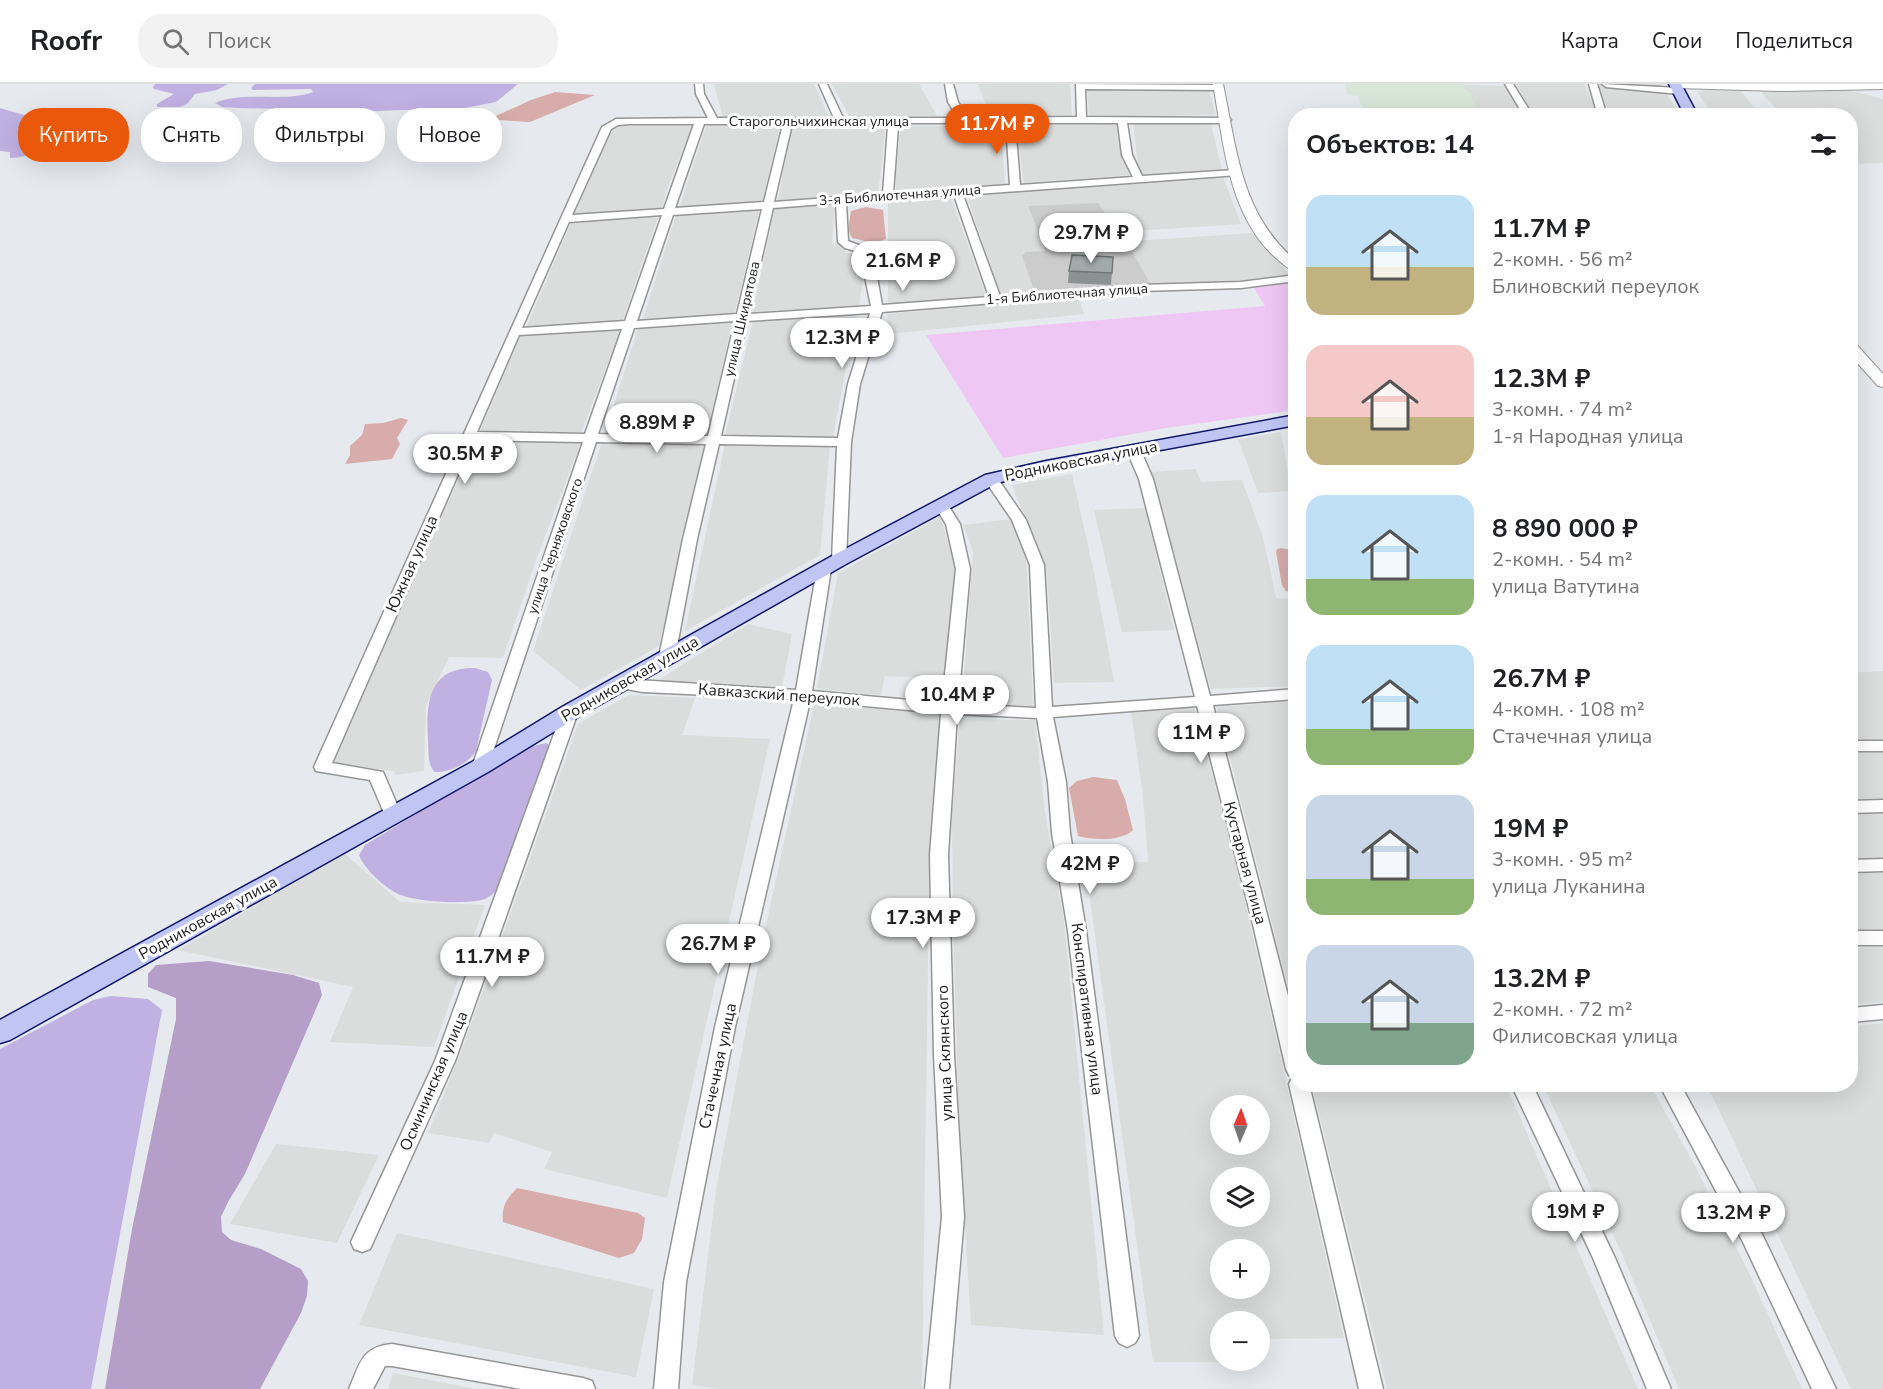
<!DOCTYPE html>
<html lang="ru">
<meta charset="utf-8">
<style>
body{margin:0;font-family:"Nunito Sans",sans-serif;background:#f2f2f2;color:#202124;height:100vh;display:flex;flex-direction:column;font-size:22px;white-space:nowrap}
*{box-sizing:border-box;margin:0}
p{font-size:20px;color:#757577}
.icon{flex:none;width:33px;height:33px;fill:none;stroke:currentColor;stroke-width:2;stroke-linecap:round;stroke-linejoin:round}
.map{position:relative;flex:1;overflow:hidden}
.details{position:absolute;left:1288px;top:24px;width:570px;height:984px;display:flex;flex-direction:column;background:#fff;border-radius:24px;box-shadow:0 6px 24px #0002}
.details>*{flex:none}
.guide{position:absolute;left:18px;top:24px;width:570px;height:54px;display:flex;gap:12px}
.needle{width:39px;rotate:2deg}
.tools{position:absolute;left:1210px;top:1011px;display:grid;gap:12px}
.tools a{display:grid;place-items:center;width:60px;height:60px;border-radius:50%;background:#fff;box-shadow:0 6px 24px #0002;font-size:30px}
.price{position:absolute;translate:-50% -51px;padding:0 14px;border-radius:21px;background:#fff;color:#222;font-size:20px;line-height:39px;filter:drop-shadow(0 2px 3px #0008)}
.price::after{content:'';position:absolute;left:50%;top:36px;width:18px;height:14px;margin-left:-9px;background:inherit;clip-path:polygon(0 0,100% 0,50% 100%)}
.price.on{background:#ea580c;color:#fff}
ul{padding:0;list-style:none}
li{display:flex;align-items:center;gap:18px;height:150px;padding:0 18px}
li span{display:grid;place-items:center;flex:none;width:168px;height:120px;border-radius:18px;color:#555}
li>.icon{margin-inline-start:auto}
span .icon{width:72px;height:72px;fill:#fffc;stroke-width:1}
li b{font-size:26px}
h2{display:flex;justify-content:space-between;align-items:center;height:72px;padding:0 18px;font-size:26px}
.pill{padding:0 21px;border-radius:24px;background:#fff;box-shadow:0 6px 24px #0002;font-size:21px;line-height:54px}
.pill.on{background:#ea580c;color:#fff}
header{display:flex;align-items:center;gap:36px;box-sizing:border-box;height:84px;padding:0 30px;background:#fff;border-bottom:2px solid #e0e0e0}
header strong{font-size:28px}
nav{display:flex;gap:33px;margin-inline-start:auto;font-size:21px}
.search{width:420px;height:54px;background:#f2f2f2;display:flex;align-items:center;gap:15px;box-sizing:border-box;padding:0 21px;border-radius:24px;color:#757577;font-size:22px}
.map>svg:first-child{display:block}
.residential{fill:#dbdcdc;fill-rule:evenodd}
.industrial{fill:#d8e7d8}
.religious{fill:#ccc}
.grass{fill:#c1b1e3}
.forest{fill:#b59fc9}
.park{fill:#efc7f4}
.water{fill:#d7acab}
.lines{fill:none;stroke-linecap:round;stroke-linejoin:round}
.minor-casing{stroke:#959595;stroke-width:3}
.tertiary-casing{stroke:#959595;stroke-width:2}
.secondary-casing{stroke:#11176a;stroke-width:3}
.minor{fill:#fff;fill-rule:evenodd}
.tertiary{fill:#fff;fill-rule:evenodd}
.secondary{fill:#bfc6f3;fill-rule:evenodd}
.wall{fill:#8b9294}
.building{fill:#a2aaac;stroke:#717778;stroke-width:1.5}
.labels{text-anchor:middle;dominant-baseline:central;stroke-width:6;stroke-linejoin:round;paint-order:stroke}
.far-street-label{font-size:14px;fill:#1e1e1e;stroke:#fff}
.street-label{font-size:16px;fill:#1e1e1e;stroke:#fff}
</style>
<header>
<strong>Roofr</strong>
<div class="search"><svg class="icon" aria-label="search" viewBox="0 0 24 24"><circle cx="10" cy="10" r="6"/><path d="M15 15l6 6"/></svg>Поиск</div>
<nav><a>Карта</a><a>Слои</a><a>Поделиться</a></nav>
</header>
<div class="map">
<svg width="1883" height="1305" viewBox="0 0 1883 1305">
<rect width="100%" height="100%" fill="#e6eaee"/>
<!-- residential -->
<g class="residential">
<polygon points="714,0 814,0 829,33 723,34"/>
<polygon points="832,0 919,0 937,32 849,32"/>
<polygon points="978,0 1070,0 1072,33 990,32"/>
<polygon points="1516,0 1584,0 1599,31 1534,31"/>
<polygon points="1596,0 1661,0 1679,31 1611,31"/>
<polygon points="1466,1 1506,2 1524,31 1479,31 1470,9 1462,3"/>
<polygon points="1087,4 1209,6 1216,31 1089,33"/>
<polygon points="1705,6 1741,7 1760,31 1713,31 1697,8"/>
<polygon points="1759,6 1849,6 1883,15 1883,79 1851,80 1851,32 1782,31"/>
<polygon points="1118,40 1120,67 1129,91 1024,99 1016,41"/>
<polygon points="1133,40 1211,40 1222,86 1143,91 1138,81"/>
<polygon points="780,41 763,118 679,125 706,42"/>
<polygon points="886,41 878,110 778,117 791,42"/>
<polygon points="613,42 692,42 666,108 662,126 573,133"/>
<polygon points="901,42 1001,42 1005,100 896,109 896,85"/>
<polygon points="1223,93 1241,140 1118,148 1028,123 1045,168 1027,168 1022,172 1035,209 1001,211 966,110"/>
<polygon points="950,111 986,212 888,220 888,115"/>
<polygon points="835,119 832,159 846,162 845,169 867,169 859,222 753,228 775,122"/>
<polygon points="760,124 735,229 643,235 676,131"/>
<polygon points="658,133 622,238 526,244 572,137"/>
<polygon points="1253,149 1289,190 1253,196 1151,201 1129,160 1136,159 1134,157"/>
<polygon points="1079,212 1084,230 889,250 887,230"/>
<polygon points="856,230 833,353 725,351 753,237"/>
<polygon points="732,238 708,350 605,349 638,244"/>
<polygon points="621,245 581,349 479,349 520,252"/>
<polygon points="1281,348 1291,407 1258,409 1238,355"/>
<polygon points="476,357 581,358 536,476 503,574 449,573 426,622 424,687 395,691 394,687 329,679"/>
<polygon points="602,358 706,360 659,562 581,606 533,567"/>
<polygon points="725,360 830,362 820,471 685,547"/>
<polygon points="1196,385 1201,398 1242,396 1263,453 1276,514 1296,515 1296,602 1211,605 1152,388"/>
<polygon points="1072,390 1094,488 1114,598 1054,599 1047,491 1012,401"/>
<polygon points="1145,424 1174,546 1122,548 1094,426"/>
<polygon points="940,433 953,472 956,497 945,594 885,592 881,611 817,605 838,489"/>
<polygon points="1011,435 1026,465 1033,622 962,620 973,467 963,441"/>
<polygon points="748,540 792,550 782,603 655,598"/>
<polygon points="1883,587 1883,657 1851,657 1851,589"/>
<polygon points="629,611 695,614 682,651 770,655 667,1114 544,1085 552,1068 494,1049 489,1059 428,1049 461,968 578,640"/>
<polygon points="1296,617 1296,934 1217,623"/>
<polygon points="814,620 942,630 929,806 922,1305 719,1305 692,1301 716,1106 762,860"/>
<path d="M 1194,623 L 1239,791 L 1344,1254 L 1260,1255 L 1260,1238 L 1221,1238 L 1221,1276 L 1224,1278 L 1153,1278 L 1085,779 L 1148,778 L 1143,713 L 1131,627 ZM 1221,1022 L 1260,1022 L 1260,1060 L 1221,1060 ZM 1221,1094 L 1260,1094 L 1260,1132 L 1221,1132 ZM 1221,1166 L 1260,1166 L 1260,1204 L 1221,1204 Z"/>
<polygon points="960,635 1035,636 1045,728 1064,837 1104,1251 971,1241 959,1043 953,839 952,728"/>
<polygon points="1851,666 1883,666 1883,716 1851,717"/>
<rect x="1851" y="728" width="32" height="50"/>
<polygon points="345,770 400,818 485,821 434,963 330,958 353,903 178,866"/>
<polygon points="1851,788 1883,788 1883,849 1851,848"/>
<polygon points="1883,863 1883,918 1851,921 1851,864"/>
<polygon points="1883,939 1883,1305 1851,1305 1707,1001 1851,1000 1851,942"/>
<polygon points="1312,1001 1506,1001 1638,1305 1387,1305"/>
<polygon points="1543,1001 1650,1001 1693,1078 1750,1191 1802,1305 1679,1305 1622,1170"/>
<polygon points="276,1060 379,1071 337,1159 230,1140"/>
<polygon points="397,1149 654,1205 636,1293 359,1241"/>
<polygon points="393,1289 476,1305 388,1305"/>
</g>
<!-- industrial -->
<polygon class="industrial" points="1345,0 1465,0 1462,4 1470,9 1479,31 1363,27 1358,12 1347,11"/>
<!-- religious -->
<polygon class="religious" points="1098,119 1118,148 1129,147 1136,159 1129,161 1151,201 1035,209 1022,172 1026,168 1045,167 1028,122"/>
<!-- grass -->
<g class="grass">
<polygon points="155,0 228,0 217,6 195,10 187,20 180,23 157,23 157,20 174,10 154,5 153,3"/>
<path d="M 255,0 L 518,0 L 496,18 L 465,24 L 376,27 L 238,24 L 222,23 L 215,19 C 243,6 285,19 313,8 L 311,5 L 253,6 L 251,4 Z"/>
<path d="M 0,24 L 24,31 L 87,43 C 82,56 25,75 10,74 L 10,68 L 0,67 Z"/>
<path d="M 475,584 L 488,588 L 492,596 L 476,667 C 469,679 449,689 435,688 C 427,681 429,667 428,657 C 426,621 427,583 475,584 Z"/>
<path d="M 546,659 L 550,662 L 496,807 C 493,810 489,813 485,815 C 466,821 416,818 398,810 C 384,803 364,785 359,771 L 365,761 L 525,664 Z"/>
<polygon points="111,912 148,915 162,926 91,1305 0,1305 0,965 93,916"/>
</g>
<!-- forest -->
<polygon class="forest" points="209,877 293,891 319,899 322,911 245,1090 228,1118 221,1133 222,1148 231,1156 261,1165 301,1185 308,1197 307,1212 301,1229 260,1305 105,1305 132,1145 176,935 176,914 148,903 148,890 156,881"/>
<!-- park -->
<polygon class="park" points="1296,197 1296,326 1166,344 1003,374 926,251 1265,222 1254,204"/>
<!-- water -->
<g class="water">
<polygon points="555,8 595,11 530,38 496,36 496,32 531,16"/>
<polygon points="866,123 883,126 886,155 874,159 852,154 848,145 851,127"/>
<polygon points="401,334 408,336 397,354 400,360 392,375 345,380 350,371 350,362 362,351 365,340 383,339"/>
<polygon points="1281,464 1296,467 1296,510 1286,507 1282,501 1276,468 1277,465"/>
<path d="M 1093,693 L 1117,696 L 1125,715 L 1133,746 C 1121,758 1093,756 1078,752 L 1069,704 L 1077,697 Z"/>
<path d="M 517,1104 L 638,1129 L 645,1134 L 642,1155 L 634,1169 L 619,1174 L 503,1138 C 501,1123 507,1114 517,1104 Z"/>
</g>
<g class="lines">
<!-- minor casing -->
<g class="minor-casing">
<g id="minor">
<path d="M 695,0 L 703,0 L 704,10 L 717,34 L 834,34 L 819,0 L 827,0 L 843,34 L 958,34 L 948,18 L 945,0 L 953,0 L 958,18 L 968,34 L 1077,33 L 1076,0 L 1222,1 L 1223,3 L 1219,6 L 1085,5 L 1086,33 L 1229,34 L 1231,36 L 1226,39 L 1127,39 L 1132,71 L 1142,92 L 1235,86 L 1240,89 L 1238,91 L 963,111 L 1000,212 L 1141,201 L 1241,198 L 1296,191 L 1296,197 L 1241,204 L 1141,207 L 882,228 L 860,300 L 851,358 L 846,476 L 839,480 L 832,476 L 837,362 L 719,360 L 697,455 L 675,573 L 667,578 L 659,573 L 683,455 L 706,360 L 596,358 L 488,683 L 486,687 L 474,687 L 472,683 L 583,358 L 473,356 L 332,679 L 383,688 L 402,732 L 399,736 L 387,736 L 370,696 L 316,687 L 314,683 L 602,43 L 616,35 L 708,34 L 696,10 ZM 891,39 L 888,42 L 883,110 L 774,118 L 792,40 ZM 902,39 L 1006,39 L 1010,101 L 893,109 L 898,43 ZM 1015,39 L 1118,39 L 1122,71 L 1133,93 L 1020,101 ZM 629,40 L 694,40 L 664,125 L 572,131 L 611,45 L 618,41 ZM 704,40 L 783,40 L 764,118 L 675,124 ZM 954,111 L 989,213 L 882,221 L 877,193 L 880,169 L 848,157 L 846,119 ZM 836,119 L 838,158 L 845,164 L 869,171 L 865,193 L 871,222 L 749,230 L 773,124 ZM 762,125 L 737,230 L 637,237 L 673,131 ZM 662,131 L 625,237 L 522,244 L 569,138 ZM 870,229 L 848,300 L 838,354 L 721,352 L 747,237 ZM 735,237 L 708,352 L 598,350 L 634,244 ZM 622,245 L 585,350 L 477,348 L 519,251 Z"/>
<polygon points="1505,0 1513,0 1533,32 1524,32"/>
<polygon points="1589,0 1597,0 1607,32 1598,32"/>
<polygon points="1602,0 1679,4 1683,7 1679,10 1606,3"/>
<polygon points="1133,361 1140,365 1153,395 1210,612 1296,605 1296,615 1213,621 1296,943 1296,1000 1309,1000 1383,1305 1359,1305 1289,1000 1292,994 1296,993 1289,991 1286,985 1252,836 1197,622 1053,633 1066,698 1070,749 1086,847 1139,1252 1135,1259 1127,1263 1119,1259 1115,1252 1068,847 1052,749 1048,698 1037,634 957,630 948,771 954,971 964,1133 949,1305 925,1305 942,1133 934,971 930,771 941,629 810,617 735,943 686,1198 678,1305 654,1305 664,1198 715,943 794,615 643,608 615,603 613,600 621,595 796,606 817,485 824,481 831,485 812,607 942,619 956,485 946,440 934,421 941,417 946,418 960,440 970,485 958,620 1036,624 1030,481 1012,436 984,395 991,391 996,392 1026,436 1044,481 1052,623 1195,613 1139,395 1126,365"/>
<polygon points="570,623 578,628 455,977 370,1165 362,1168 354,1165 351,1158 435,977 562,628"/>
<rect x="1851" y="657" width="32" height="10"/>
<polygon points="1883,716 1883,728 1851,729 1851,717"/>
<polygon points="1883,775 1883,787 1851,788 1851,776"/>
<rect x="1851" y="847" width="32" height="14"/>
<polygon points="1883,921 1883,935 1851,938 1851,924"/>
<polygon points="1511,1000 1532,1000 1615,1174 1671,1305 1647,1305 1593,1174"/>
<polygon points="1659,1000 1680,1000 1760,1146 1836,1305 1812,1305 1743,1158"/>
<path d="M 392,1260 L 583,1294 L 592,1297 L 595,1305 L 521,1305 L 392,1282 L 385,1282 L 373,1305 L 349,1305 C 360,1280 361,1263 392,1260 Z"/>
</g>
</g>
<!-- tertiary casing -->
<g class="tertiary-casing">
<g id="tertiary">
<path d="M 1213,0 L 1223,0 C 1237,67 1241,130 1296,177 L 1296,188 C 1289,186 1283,180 1277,175 C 1228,132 1224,60 1213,0 Z"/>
<polygon points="1671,0 1883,0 1883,5 1784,7 1676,4 1672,3"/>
<polygon points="1851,259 1856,260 1883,290 1883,303 1878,302 1851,272"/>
</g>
</g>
<!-- secondary casing -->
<g class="secondary-casing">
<g id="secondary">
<polygon points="1669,0 1681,0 1698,32 1685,32"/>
<polygon points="1296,331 1296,341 1046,387 997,399 846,480 578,633 488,688 10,956 0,959 0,936 472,678 562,623 832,472 985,391 1046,377"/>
</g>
</g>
<!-- minor -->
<use href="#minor" class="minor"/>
<!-- tertiary -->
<use href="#tertiary" class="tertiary"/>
<!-- secondary -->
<use href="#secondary" class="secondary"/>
</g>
<!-- wall -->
<polygon class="wall" points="1113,173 1111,201 1068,199 1069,187"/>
<!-- building -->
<polygon class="building" points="1072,171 1113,173 1112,189 1069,187"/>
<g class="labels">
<!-- far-street labels -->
<g class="far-street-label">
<text x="819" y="37">Старогольчихинская улица</text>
<text transform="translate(900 111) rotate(-4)">3-я Библиотечная улица</text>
<text transform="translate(1067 210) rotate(-4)">1-я Библиотечная улица</text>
<text transform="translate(742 235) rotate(-77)">улица Шкирятова</text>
<text transform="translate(555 462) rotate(-71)">улица Черняховского</text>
</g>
<!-- street labels -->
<g class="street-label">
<text transform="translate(1081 377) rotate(-11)">Родниковская улица</text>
<text transform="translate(412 480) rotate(-66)">Южная улица</text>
<text transform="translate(630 595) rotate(-30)">Родниковская улица</text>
<text transform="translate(779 611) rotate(4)">Кавказский переулок</text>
<text transform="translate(1245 779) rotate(75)">Кустарная улица</text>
<text transform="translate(208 834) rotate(-29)">Родниковская улица</text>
<text transform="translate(1087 925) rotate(83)">Конспиративная улица</text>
<text transform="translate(945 969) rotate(-92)">улица Склянского</text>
<text transform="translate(718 982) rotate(-78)">Стачечная улица</text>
<text transform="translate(434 997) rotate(-67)">Осмининская улица</text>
</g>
</g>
</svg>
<div class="tools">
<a><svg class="needle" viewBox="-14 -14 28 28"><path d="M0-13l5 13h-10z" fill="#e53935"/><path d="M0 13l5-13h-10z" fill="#757577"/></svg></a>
<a><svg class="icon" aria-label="layers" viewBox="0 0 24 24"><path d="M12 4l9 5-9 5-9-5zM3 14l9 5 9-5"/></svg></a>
<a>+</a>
<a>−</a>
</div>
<b class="price on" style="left:997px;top:71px">11.7M ₽</b>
<b class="price" style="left:1091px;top:180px">29.7M ₽</b>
<b class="price" style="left:903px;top:208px">21.6M ₽</b>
<b class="price" style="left:842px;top:285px">12.3M ₽</b>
<b class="price" style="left:657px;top:370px">8.89M ₽</b>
<b class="price" style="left:465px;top:401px">30.5M ₽</b>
<b class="price" style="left:957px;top:642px">10.4M ₽</b>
<b class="price" style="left:1201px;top:680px">11M ₽</b>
<b class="price" style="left:1090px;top:811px">42M ₽</b>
<b class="price" style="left:923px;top:865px">17.3M ₽</b>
<b class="price" style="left:718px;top:891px">26.7M ₽</b>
<b class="price" style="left:492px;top:904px">11.7M ₽</b>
<b class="price" style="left:1575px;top:1159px">19M ₽</b>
<b class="price" style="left:1733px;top:1160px">13.2M ₽</b>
<div class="guide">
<a class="pill on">Купить</a>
<a class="pill">Снять</a>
<a class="pill">Фильтры</a>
<a class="pill">Новое</a>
</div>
<section class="details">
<h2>Объектов: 14<svg class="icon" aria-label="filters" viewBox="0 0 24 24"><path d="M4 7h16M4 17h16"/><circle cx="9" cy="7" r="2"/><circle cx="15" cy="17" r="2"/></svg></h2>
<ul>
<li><span style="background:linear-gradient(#bfe0f5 60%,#c2b280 0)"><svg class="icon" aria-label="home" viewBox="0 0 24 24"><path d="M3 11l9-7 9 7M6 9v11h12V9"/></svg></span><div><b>11.7M ₽</b><p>2-комн. · 56 m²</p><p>Блиновский переулок</p></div></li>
<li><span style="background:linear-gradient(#f6c9c9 60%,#c2b280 0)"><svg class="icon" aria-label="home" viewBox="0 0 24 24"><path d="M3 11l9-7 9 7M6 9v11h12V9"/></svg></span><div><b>12.3M ₽</b><p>3-комн. · 74 m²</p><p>1-я Народная улица</p></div></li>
<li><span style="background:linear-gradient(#bfe0f5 70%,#8fb573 0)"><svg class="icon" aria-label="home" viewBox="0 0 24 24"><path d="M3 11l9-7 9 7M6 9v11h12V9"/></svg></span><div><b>8 890 000 ₽</b><p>2-комн. · 54 m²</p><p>улица Ватутина</p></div></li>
<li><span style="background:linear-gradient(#bfe0f5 70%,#8fb573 0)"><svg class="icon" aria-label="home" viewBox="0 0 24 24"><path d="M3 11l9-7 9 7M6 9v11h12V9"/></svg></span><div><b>26.7M ₽</b><p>4-комн. · 108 m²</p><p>Стачечная улица</p></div></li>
<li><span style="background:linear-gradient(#c9d6e8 70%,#8fb573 0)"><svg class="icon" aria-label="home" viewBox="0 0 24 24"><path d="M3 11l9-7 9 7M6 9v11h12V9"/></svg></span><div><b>19M ₽</b><p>3-комн. · 95 m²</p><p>улица Луканина</p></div></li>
<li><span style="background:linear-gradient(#c9d6e8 65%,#7fa58c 0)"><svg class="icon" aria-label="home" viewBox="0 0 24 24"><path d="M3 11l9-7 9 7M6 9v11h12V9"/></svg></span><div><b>13.2M ₽</b><p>2-комн. · 72 m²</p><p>Филисовская улица</p></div></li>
</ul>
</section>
</div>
